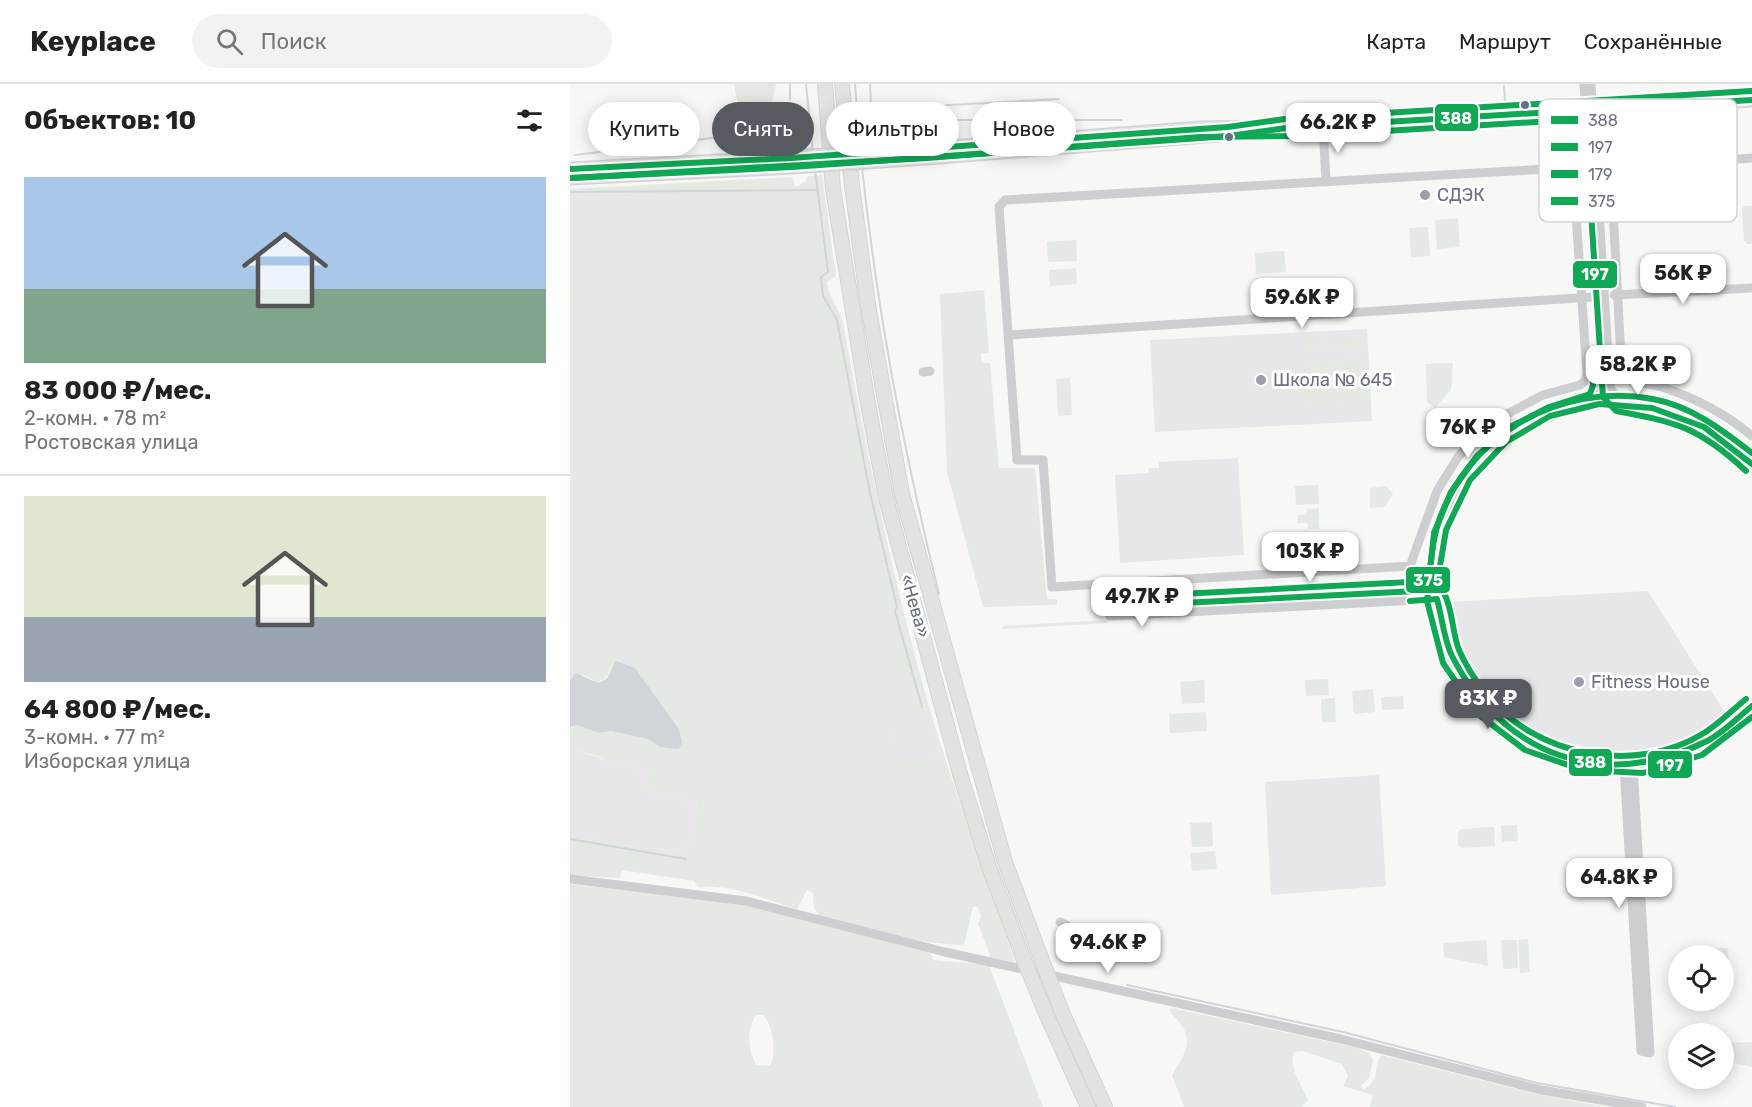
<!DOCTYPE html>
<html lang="ru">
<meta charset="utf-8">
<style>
body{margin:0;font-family:Rubik,sans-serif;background:#f2f2f2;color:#222;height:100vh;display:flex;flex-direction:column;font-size:22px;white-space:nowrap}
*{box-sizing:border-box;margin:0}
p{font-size:20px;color:#767676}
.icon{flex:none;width:33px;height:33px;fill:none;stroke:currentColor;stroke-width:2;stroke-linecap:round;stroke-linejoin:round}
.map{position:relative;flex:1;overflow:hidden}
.details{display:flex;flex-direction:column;background:#fff;width:570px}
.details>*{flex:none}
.banner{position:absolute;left:18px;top:18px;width:570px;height:54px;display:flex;gap:12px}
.controls{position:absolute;left:1098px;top:861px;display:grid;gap:12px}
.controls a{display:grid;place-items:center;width:66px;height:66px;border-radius:50%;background:#fff;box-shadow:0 3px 15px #0003;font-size:30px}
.price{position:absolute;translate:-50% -51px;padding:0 14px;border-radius:12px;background:#fff;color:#222;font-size:20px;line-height:39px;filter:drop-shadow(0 2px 3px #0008)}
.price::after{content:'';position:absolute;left:50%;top:36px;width:18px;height:14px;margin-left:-9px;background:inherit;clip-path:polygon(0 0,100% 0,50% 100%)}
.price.current{background:#585a61;color:#fff}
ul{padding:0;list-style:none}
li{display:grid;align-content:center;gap:12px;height:318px;padding:0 24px}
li+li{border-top:2px solid #e0e0e0}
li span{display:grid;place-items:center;height:186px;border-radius:0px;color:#555}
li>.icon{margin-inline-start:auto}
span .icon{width:108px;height:108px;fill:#fffc;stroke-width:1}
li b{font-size:26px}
h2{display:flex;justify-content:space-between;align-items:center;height:72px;padding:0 24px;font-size:26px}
.pill{padding:0 21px;border-radius:27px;background:#fff;box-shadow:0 3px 15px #0003;font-size:21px;line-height:54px}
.pill.current{background:#585a61;color:#fff}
header{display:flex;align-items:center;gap:36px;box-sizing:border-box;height:84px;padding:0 30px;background:#fff;border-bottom:2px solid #e0e0e0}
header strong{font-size:28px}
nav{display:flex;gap:33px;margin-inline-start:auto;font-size:21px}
.search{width:420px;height:54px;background:#f2f2f2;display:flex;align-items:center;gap:15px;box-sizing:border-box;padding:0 21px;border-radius:33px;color:#767676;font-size:22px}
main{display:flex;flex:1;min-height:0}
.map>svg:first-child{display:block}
.built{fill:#e7e7e9}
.green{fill:#e5e9e4;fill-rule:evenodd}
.water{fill:#d0d5da}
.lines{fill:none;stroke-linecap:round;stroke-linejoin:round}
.stream{stroke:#d0d5da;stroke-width:2}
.major-casing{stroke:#d3d3d4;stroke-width:15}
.highway-casing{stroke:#d4d4d5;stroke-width:16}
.minor{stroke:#cdced0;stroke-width:9}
.major{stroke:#e1e2e2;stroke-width:12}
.highway{stroke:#e1e2e2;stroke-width:14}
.major-bridge-casing{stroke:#d3d3d4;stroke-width:15;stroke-linecap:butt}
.highway-bridge-casing{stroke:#d4d4d5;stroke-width:16;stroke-linecap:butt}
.major-bridge{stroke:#e1e2e2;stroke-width:12}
.highway-bridge{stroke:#e1e2e2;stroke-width:14}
.bus-1-casing{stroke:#fff;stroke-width:10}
.bus-2-casing{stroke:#fff;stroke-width:10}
.bus-3-casing{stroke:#fff;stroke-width:10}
.bus-4-casing{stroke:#fff;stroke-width:10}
.bus-1{stroke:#10a855;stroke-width:6}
.bus-2{stroke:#10a855;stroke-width:6}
.bus-3{stroke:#10a855;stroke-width:6}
.bus-4{stroke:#10a855;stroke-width:6}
.bus-dot{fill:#697085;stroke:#fff;stroke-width:2}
.poi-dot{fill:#9b9fad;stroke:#fff;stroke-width:2}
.labels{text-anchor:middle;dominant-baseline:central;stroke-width:6;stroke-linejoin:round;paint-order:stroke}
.poi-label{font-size:18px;fill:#697085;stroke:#fff;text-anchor:start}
.street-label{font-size:18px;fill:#697085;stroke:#fff}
.key{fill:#fff;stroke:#d2d4da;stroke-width:1.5}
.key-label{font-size:16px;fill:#697085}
.line-badge{stroke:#fff;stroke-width:2}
.badge-label{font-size:16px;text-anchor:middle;font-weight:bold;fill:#fff}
</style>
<header>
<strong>Keyplace</strong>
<div class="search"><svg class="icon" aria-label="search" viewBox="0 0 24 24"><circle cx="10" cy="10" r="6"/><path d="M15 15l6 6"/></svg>Поиск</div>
<nav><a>Карта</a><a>Маршрут</a><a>Сохранённые</a></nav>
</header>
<main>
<section class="details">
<h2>Объектов: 10<svg class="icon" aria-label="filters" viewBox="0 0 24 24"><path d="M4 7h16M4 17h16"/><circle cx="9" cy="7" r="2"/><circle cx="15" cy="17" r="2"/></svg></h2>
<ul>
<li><span style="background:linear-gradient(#a9c7e8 60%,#7fa58c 0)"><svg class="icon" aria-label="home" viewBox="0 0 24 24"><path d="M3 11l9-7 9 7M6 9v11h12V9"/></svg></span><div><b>83 000 ₽/мес.</b><p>2-комн. · 78 m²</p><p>Ростовская улица</p></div></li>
<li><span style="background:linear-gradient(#dfe7d0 65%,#9aa5b1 0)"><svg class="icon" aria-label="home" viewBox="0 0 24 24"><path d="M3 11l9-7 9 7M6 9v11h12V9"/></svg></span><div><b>64 800 ₽/мес.</b><p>3-комн. · 77 m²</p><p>Изборская улица</p></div></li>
</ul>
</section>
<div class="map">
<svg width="1182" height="1023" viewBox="0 0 1182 1023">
<rect width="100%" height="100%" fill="#f7f7f6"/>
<!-- built -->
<g class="built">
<polygon points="797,245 802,337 585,348 580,256"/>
<polygon points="668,374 674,471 550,479 545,391 578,389 579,384 589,384 589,378"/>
<polygon points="1078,507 1157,632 1126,653 1105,662 1067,671 1020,670 988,663 935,634 911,608 897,587 886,561 878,518"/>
<polygon points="298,627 355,629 363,636 377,680 338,709"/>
<polygon points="0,665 29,673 36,678 79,687 75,707 127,719 124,742 114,767 69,764 0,750"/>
<polygon points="809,691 816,802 701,811 695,698"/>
</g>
<!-- green -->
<g class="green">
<path d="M 164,0 L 206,0 L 201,23 L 194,33 C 171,37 167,19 164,0 Z"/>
<path d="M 252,91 L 266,192 L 257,198 L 260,211 L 272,234 C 297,369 324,504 363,636 L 355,630 L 328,638 L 323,647 L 330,676 L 339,678 L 373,669 L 445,878 L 421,874 L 408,839 L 411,833 L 408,823 L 403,823 L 394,861 C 345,860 298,844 250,832 L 244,824 L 243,809 L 237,806 L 227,825 C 197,816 160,799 128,803 L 124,797 L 52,786 L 50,794 L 0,791 L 0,750 L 69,764 L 114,767 L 124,742 L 127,719 L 75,707 L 79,687 L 36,678 L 29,672 L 0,665 L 0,643 L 6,641 L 29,649 L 41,647 L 78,655 L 90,663 L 89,618 L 70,591 L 42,580 C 39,590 37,595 27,598 L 12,590 L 0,597 L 0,105 L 223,93 L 225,103 L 235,98 L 238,92 Z"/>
<polygon points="1174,122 1182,122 1182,160 1177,160 1174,157 1172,125"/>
<polygon points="888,134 890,163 867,165 865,136"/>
<polygon points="858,143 860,172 841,173 839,144"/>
<polygon points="506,156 507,177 478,178 477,158"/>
<polygon points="714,167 716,188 686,190 685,169"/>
<polygon points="506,184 507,200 480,202 479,186"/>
<polygon points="414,206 419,269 411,270 412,279 420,279 429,384 465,384 477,515 487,515 487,521 413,523 377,388 370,210"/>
<polygon points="791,253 792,264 768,266 767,254"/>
<polygon points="759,255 760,266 736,268 735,256"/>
<polygon points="796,275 798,317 736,320 733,278"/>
<polygon points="883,279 881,306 865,324 857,318 856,280"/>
<polygon points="500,294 502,331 488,332 486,295"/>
<polygon points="748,401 749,420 726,421 725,402"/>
<polygon points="816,402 823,410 814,423 800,424 800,404"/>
<polygon points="749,424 749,445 738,445 737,439 728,439 728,431 737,430 737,425"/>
<polygon points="537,536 538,539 433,545 433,542"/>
<polygon points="758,595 759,611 736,612 735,596"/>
<polygon points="634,596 635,619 612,620 610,598"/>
<polygon points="803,605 805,628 784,630 782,607"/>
<polygon points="833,612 834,625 812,626 811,613"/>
<polygon points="765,614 766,638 752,638 751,615"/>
<polygon points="636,628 637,647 600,649 599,630"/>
<polygon points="642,738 643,762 622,763 620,739"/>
<polygon points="947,741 948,757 932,758 931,742"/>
<polygon points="924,743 925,762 892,764 888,761 888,748 891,745"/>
<polygon points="645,767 647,785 622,787 620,769"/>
<path d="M 0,800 L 177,820 L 360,869 L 364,876 L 419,881 L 473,1023 L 0,1023 ZM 186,931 L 193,931 C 203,941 207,970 200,982 L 186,981 C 178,965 176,946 186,931 Z"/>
<polygon points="958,855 960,888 950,889 948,856"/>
<polygon points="916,856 918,882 874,873 873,859"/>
<polygon points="931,856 947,856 948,884 933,885"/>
<polygon points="1158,864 1159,889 1154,889 1154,872 1136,871 1136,865"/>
<path d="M 601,924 L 788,964 L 799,969 L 803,976 L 799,994 L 791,1002 L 794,1006 C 813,991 801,986 811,971 L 971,1011 L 1037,1023 L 800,1023 L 803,1011 L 773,1002 L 778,992 L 772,980 L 733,967 L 724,968 L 722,977 L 725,989 L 738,1016 L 732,1023 L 614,1023 L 602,991 C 620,963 625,952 599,927 Z"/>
<polygon points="1182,958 1182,983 1154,977 1154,959"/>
</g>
<!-- water -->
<path class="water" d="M 46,577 L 65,584 L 109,645 L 112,658 L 109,665 L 90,663 L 78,655 L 41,647 L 29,649 L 6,641 L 0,643 L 0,597 L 5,589 C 14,590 27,605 37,594 C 41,589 41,582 46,577 Z"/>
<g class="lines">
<!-- stream -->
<g class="stream">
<polyline points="220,0 220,15"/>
<polyline points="236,0 243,69"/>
<polyline points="285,0 290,65"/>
<polyline points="300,0 301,19 306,25 489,15"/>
<polyline points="934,2 935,18"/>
<polyline points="289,49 345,45 370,36 552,36"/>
<polyline points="5,71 239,42"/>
<path d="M 292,83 C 307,227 334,369 369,510"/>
<polyline points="245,86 258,188 251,193 253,212 267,236 300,409 327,523 325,527 352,623"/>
<polyline points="0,108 248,106"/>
<polyline points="0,755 116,775"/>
<polyline points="557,901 773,948 967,999 1105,1023"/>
</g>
<!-- major casing -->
<g class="major-casing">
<g id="major">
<polyline points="355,65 630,44 731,43 1182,16"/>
<polyline points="356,74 686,48"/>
<polyline points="0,85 222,73"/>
<polyline points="0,94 222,83"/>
</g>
</g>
<!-- highway casing -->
<g class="highway-casing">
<g id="highway">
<polyline points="255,0 263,105 298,320 316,414 390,690 419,783 452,871"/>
<polyline points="272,0 282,102 298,221 332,410 435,778 471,874"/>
<polyline points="474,925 518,1023"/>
<polyline points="492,928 535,1023"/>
</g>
</g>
<!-- minor -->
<g class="minor">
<polyline points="1014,0 1032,306 1021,321"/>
<polyline points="1021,0 1040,303 1049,319"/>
<polyline points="753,42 756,98"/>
<path d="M 1182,74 L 1051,83 L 1041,90 L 1052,292 C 1064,300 1079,299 1092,303 C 1125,314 1155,329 1182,352"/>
<polygon points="995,84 1003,87 1017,290 1015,297 1010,301 973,311 937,330 913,346 888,373 867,407 840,482 482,503 473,376 447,376 429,123 435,116"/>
<polyline points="1044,211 1182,204"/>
<polyline points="439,251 1023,213"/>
<polyline points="353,288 360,287"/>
<path d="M 1182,380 C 1011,211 765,434 907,615 C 933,648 973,673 1014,679 C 1077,688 1137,670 1182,622"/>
<polyline points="866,506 540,523 540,532 867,515"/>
<polyline points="1054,682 1071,967 1080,969 1063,682"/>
<polyline points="0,795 176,817 375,868 771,955 971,1006 1072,1023"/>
<polyline points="490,838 498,842"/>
</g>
<!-- major -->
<use href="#major" class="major"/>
<!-- highway -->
<use href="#highway" class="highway"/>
<!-- major-bridge casing -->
<g class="major-bridge-casing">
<g id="major-bridge">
<polyline points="222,73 355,65"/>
<polyline points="222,83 356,74"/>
</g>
</g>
<!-- highway-bridge casing -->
<g class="highway-bridge-casing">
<g id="highway-bridge">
<polyline points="452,871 474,925"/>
<polyline points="471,874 492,928"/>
</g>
</g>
<!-- major-bridge -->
<use href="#major-bridge" class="major-bridge"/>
<!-- highway-bridge -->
<use href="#highway-bridge" class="highway-bridge"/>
<!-- bus-1 casing -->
<g class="bus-1-casing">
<g id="bus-1">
<polyline points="0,94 222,83 659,52 716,44 1182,16"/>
<path d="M 840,517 L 867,515 C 872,533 874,556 882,572 C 933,672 1034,708 1135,658 C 1152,650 1167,634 1182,622"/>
<polyline points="592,520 866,506 876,446 900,396 936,358 980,332 1029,320 1082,324 1134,343 1182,380"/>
</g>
</g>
<!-- bus-2 casing -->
<g class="bus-2-casing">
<g id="bus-2">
<path d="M 1,94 L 356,74 L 630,53 L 732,52 L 1015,35 L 1033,313 L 1046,327 C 1106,338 1129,343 1176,387"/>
<polyline points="1022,284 1023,301 1020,310 979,323 940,343 907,372 881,408 864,449 857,517 873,579 908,630 955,666 1012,686 1073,689 1132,671 1182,633"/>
</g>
</g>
<!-- bus-3 casing -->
<g class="bus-3-casing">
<polyline id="bus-3" points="0,85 221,74 658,43 715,35 1181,7"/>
</g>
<!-- bus-4 casing -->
<g class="bus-4-casing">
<g id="bus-4">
<path d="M 839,508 L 867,506 L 874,509 C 883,526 882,548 889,566 C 895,580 906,597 915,609 C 964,672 1065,692 1134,649 C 1149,640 1162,626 1176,615"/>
<path d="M 592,511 L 858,497 C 861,480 862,460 867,443 C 895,351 990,298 1083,315 C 1121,322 1152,346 1182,369"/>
</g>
</g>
<!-- bus-1 -->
<use href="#bus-1" class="bus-1"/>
<!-- bus-2 -->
<use href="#bus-2" class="bus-2"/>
<!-- bus-3 -->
<use href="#bus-3" class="bus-3"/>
<!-- bus-4 -->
<use href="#bus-4" class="bus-4"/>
</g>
<!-- markers -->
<g class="bus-dot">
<circle cx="955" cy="21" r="5"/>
<circle cx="659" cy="53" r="5"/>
</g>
<g class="poi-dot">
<circle cx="855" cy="111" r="6"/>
<circle cx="691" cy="296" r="6"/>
<circle cx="1009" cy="598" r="6"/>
</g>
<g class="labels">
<!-- poi labels -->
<g class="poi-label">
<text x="867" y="111">СДЭК</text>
<text x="703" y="296">Школа № 645</text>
<text x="1021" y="598">Fitness House</text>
</g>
<!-- street labels -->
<g class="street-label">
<text transform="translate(345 522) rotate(74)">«Нева»</text>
</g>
</g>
<!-- legend -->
<rect x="969" y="15" width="198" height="123" rx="9" class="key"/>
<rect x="981" y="32" width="27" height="8" fill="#10a855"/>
<rect x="981" y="59" width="27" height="8" fill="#10a855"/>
<rect x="981" y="86" width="27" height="8" fill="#10a855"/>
<rect x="981" y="113" width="27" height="8" fill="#10a855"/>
<g class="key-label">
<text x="1018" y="42">388</text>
<text x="1018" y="69">197</text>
<text x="1018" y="96">179</text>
<text x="1018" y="123">375</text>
</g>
<g class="line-badge">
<rect x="864" y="19" width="45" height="29" rx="6" fill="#10a855"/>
<rect x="1002" y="176" width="46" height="29" rx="6" fill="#10a855"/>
<rect x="835" y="482" width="46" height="28" rx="6" fill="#10a855"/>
<rect x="998" y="664" width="45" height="29" rx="6" fill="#10a855"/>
<rect x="1077" y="666" width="46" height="29" rx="6" fill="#10a855"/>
</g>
<g class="badge-label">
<text x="886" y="40">388</text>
<text x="1025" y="196">197</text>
<text x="858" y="502">375</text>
<text x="1020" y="684">388</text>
<text x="1100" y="687">197</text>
</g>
</svg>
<div class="controls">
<a><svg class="icon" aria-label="locate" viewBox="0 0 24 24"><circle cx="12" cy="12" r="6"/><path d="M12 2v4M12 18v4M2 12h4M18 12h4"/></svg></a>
<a><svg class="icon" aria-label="layers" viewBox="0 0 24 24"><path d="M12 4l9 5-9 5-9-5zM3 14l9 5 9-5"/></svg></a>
</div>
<b class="price" style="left:768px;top:70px">66.2K ₽</b>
<b class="price" style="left:1113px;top:221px">56K ₽</b>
<b class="price" style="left:732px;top:245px">59.6K ₽</b>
<b class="price" style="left:1068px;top:312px">58.2K ₽</b>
<b class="price" style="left:898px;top:375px">76K ₽</b>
<b class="price" style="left:740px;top:499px">103K ₽</b>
<b class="price" style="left:572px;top:544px">49.7K ₽</b>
<b class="price current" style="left:918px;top:646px">83K ₽</b>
<b class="price" style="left:1049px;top:825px">64.8K ₽</b>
<b class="price" style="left:538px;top:890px">94.6K ₽</b>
<div class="banner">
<a class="pill">Купить</a>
<a class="pill current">Снять</a>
<a class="pill">Фильтры</a>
<a class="pill">Новое</a>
</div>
</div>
</main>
